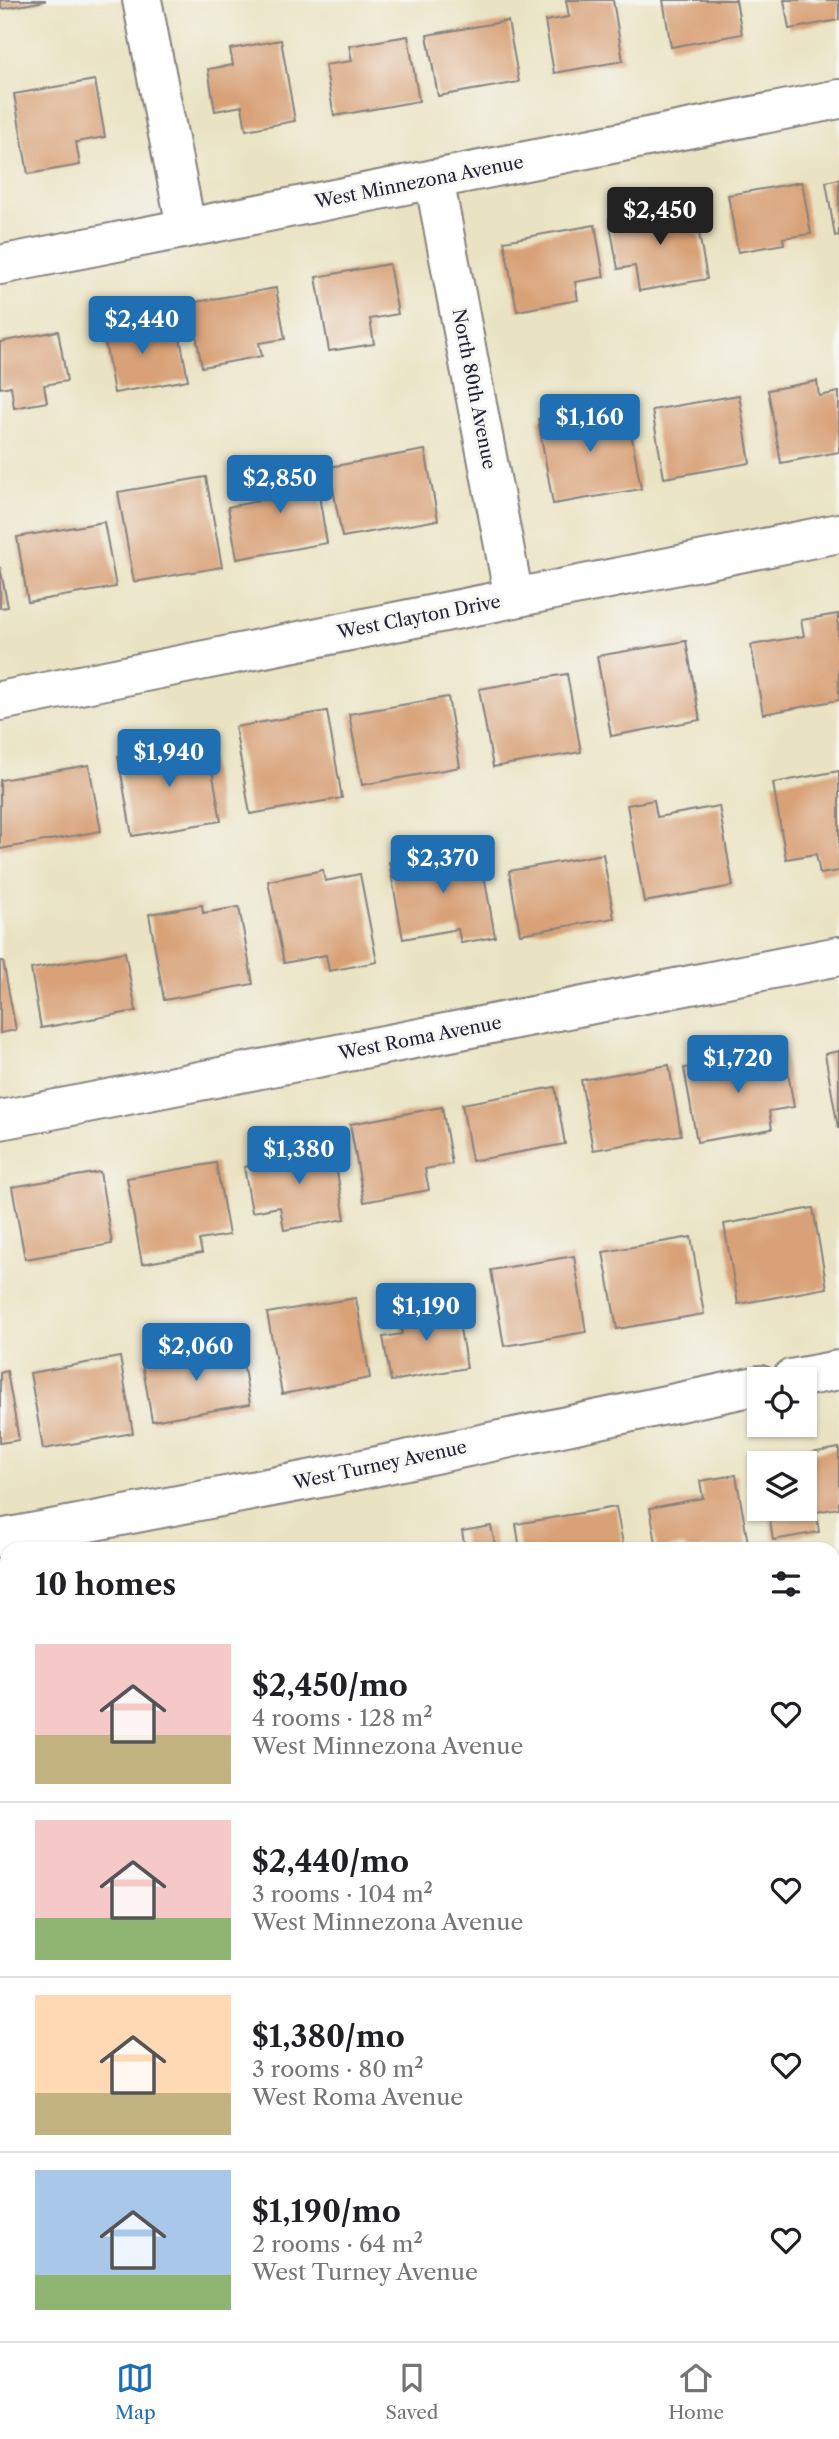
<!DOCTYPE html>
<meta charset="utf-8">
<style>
body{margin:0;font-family:"Libre Caslon Text",serif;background:#f6f6f6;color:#202124;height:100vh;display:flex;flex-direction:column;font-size:26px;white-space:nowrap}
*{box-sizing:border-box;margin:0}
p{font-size:23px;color:#757577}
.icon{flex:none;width:38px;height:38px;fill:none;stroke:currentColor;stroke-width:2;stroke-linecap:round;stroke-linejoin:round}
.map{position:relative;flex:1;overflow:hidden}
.drawer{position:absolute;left:0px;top:1542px;width:840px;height:800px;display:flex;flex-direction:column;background:#fff;border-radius:21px 21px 0 0;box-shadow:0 2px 5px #0004}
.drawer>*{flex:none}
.tools{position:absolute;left:747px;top:1367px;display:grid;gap:14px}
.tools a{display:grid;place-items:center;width:70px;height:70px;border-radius:0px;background:#fff;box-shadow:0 2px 5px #0004;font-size:35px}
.price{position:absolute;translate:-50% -60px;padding:0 16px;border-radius:7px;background:#1f6fb2;color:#fff;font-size:23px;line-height:46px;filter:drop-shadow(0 2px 4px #0008)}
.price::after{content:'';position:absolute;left:50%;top:42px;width:21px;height:16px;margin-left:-10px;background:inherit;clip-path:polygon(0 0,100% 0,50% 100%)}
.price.current{background:#222;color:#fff}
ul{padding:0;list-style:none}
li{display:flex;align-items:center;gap:21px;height:175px;padding:0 35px}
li+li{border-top:2px solid #e0e0e0}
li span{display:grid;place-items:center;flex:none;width:196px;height:140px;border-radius:0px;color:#555}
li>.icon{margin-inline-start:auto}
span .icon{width:84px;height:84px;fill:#fffc;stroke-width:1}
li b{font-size:30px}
h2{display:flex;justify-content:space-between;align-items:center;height:84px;padding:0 35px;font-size:30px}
.tab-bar{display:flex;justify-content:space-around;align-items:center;height:98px;border-top:2px solid #e0e0e0;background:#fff;font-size:19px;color:#757577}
.tab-bar a{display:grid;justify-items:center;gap:4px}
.tab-bar .current{color:#1f6fb2}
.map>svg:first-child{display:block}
.building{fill:#d8a177}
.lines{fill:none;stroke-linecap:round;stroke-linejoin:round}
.minor-casing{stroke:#86827f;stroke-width:42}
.minor{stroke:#fff;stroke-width:38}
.labels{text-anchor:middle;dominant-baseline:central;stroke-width:6;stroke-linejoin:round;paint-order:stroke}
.street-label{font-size:18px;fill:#22223b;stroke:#f6f6f2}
</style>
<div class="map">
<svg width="839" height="2341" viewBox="0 0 839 2341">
<rect width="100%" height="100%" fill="#f6f6f2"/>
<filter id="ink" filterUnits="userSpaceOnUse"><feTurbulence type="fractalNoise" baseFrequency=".0143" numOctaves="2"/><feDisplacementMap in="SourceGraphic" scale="14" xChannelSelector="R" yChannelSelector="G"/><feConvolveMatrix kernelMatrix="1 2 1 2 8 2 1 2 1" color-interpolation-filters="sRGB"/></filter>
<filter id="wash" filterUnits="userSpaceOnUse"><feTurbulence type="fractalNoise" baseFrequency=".00686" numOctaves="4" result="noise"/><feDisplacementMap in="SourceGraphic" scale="28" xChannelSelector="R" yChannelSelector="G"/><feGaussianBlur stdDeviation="1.57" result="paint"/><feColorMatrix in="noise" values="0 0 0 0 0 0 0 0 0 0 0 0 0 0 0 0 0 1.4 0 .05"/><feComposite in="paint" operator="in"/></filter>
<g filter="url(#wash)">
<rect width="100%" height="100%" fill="#eae3c3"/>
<g id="blocks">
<!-- building -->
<g class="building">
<polygon points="0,0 45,0 45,1 2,9"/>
<polygon points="566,0 613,0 623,61 554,73 545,21 569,17"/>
<polygon points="663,0 736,0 742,34 671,47"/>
<polygon points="784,0 839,0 839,20 789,29"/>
<polygon points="508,21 519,82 438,96 427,35"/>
<polygon points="408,36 419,101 334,116 325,65 352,61 349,46"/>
<polygon points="281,40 295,121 246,130 242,106 215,111 208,69 233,65 230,49"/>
<polygon points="95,80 105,137 76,142 80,165 28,174 14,94"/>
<polygon points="839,179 839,235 835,236 826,182"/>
<polygon points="802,182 811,234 783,238 784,244 738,252 728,195"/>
<polygon points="694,204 707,279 639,291 635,266 618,269 609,219"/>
<polygon points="595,225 604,277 575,282 578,300 517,311 504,241"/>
<polygon points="389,264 398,314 370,319 374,344 329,351 316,277"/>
<polygon points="276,288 285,339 259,343 262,356 202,367 190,303"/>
<polygon points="146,317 150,337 179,332 188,380 114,393 102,324"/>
<polygon points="58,331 67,381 44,385 47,402 14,408 11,386 0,388 0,342"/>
<polygon points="817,381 819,396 839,392 839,452 781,463 768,390"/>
<polygon points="739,395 750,463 664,478 652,410"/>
<polygon points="626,404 641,489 553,504 538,419"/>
<polygon points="425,450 438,520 342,537 329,467"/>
<polygon points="314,466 327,543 237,559 228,507 258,501 254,476"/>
<polygon points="206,477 222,567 134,582 118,492"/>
<polygon points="104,522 116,587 28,602 17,537"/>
<polygon points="0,567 8,607 0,608"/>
<polygon points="838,614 839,700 763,714 751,645 804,636 801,620"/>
<polygon points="686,641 700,720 611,736 597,656"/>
<polygon points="567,674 581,752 493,767 479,689"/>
<polygon points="448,697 460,767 362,785 349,714"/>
<polygon points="327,711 342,798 250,814 235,727"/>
<polygon points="207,741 221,821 132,836 118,756"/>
<polygon points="89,765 101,831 0,849 0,780"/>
<polygon points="839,771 839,871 820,874 816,854 786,859 773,783"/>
<polygon points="654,800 657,817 719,806 733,886 644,902 627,805"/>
<polygon points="479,846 495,937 461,943 458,929 403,939 389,862"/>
<polygon points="603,854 614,918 520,934 509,871"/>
<polygon points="323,870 325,881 360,874 377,962 329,971 326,955 284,963 268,881"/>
<polygon points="202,905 203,913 239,907 253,984 164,1000 149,914"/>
<polygon points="125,952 136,1011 41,1028 31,969"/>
<polygon points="0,961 3,961 16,1030 0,1033"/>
<polygon points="784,1050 794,1107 769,1111 772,1129 697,1142 684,1068"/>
<polygon points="839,1051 839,1128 838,1128 825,1054"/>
<polygon points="669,1065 681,1135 593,1150 581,1080"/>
<polygon points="555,1087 565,1144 472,1161 462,1104"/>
<polygon points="442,1107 452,1164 425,1169 429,1190 364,1202 350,1124"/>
<polygon points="331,1136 345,1219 284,1230 280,1207 252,1212 244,1167 299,1157 296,1142"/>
<polygon points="216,1163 229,1235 199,1240 202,1253 142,1264 127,1178"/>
<polygon points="100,1172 112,1244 25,1259 12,1187"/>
<polygon points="813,1208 827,1288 738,1304 724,1224"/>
<polygon points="691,1237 704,1314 617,1329 603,1252"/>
<polygon points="574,1256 586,1332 504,1346 491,1270"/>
<polygon points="356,1298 370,1378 282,1394 267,1313"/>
<polygon points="455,1301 467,1368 391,1381 383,1337 402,1334 398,1311"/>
<polygon points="240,1345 250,1404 152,1421 142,1362"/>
<polygon points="120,1357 133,1433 43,1449 30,1373"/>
<polygon points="7,1371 19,1440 0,1443 0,1373"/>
<polygon points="839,1448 839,1508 816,1512 819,1532 773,1540 768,1508 805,1508 805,1463 761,1462"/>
<polygon points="736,1475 749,1549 685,1549 685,1546 657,1549 650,1508 703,1498 700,1481"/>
<polygon points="616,1507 624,1549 520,1549 516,1524"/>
<polygon points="491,1526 496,1549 465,1549 462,1531"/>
<polygon points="839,1635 839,1706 833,1707 833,1636"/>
<polygon points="839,1868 839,1925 833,1927 833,1869"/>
<polygon points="5,2035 7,2109 0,2111 0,2036"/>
<polygon points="833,2098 839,2124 839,2135 833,2136"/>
<polygon points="7,2176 7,2297 0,2298 0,2177"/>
<polygon points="7,2321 7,2334 70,2334 71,2341 0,2341 0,2324"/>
<polygon points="668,2334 708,2334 709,2341 669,2341"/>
<polygon points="771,2334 822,2334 824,2341 742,2341"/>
</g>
</g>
</g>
<g filter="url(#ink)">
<use href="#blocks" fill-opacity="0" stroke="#86827f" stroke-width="2"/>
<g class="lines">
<!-- minor casing -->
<g class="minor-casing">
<g id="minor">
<polyline points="142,0 186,227"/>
<polyline points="434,179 514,598"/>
<polyline points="0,265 839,99"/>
<polyline points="0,701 839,533"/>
<polyline points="0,1120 839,956"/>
<polyline points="791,1379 839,1370"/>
<polyline points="0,1539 335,1475 760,1385"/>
<polyline points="0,1720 7,1760"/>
<polyline points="833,1795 839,1794"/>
<polyline points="0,1960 7,1958"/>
<polyline points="833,2218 839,2217"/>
<polyline points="161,2334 163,2341"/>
<polyline points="213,2341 246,2334"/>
</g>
</g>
<!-- minor -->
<use href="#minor" class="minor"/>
</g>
</g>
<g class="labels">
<!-- street labels -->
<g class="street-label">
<text transform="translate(419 182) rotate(-11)">West Minnezona Avenue</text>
<text transform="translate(474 389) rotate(79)">North 80th Avenue</text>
<text transform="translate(419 617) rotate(-11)">West Clayton Drive</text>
<text transform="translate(420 1038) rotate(-11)">West Roma Avenue</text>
<text transform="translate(380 1465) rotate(-12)">West Turney Avenue</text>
</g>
</g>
</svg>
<div class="tools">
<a><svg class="icon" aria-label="locate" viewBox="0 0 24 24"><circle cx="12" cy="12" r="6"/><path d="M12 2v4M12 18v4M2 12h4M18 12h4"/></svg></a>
<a><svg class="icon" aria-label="layers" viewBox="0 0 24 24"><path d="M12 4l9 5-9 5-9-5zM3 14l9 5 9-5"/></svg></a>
</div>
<b class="price current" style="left:660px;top:247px">$2,450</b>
<b class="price" style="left:142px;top:356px">$2,440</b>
<b class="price" style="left:590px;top:454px">$1,160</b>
<b class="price" style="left:280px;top:515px">$2,850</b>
<b class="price" style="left:169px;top:789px">$1,940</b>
<b class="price" style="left:443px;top:895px">$2,370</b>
<b class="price" style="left:738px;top:1095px">$1,720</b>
<b class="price" style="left:299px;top:1186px">$1,380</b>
<b class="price" style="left:426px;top:1343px">$1,190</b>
<b class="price" style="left:196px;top:1383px">$2,060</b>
<section class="drawer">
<h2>10 homes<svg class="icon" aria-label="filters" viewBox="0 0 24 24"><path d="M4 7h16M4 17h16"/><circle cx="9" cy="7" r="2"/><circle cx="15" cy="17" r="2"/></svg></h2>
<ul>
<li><span style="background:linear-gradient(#f6c9c9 65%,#c2b280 0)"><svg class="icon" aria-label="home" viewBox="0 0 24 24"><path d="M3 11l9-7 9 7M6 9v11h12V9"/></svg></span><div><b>$2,450/mo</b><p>4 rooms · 128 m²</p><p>West Minnezona Avenue</p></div><svg class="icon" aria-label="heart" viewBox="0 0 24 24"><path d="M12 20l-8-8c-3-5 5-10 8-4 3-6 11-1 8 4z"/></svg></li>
<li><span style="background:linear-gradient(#f6c9c9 70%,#8fb573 0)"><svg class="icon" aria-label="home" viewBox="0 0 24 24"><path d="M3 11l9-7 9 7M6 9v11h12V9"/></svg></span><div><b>$2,440/mo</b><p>3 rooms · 104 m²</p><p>West Minnezona Avenue</p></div><svg class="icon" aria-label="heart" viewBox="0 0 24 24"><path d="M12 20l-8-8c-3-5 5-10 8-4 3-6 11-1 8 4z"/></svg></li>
<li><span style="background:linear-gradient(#ffd9b3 70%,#c2b280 0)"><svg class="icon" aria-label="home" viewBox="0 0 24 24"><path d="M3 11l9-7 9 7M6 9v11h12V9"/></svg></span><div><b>$1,380/mo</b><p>3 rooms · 80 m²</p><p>West Roma Avenue</p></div><svg class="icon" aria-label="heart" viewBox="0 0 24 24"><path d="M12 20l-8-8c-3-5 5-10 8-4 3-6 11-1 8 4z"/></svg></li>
<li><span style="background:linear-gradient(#a9c7e8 75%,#8fb573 0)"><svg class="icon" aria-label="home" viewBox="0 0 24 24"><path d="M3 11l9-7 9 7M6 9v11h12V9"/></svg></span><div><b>$1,190/mo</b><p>2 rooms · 64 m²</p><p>West Turney Avenue</p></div><svg class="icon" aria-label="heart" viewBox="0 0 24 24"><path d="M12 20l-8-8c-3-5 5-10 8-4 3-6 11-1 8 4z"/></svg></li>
</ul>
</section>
</div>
<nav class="tab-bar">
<a class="current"><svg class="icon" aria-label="map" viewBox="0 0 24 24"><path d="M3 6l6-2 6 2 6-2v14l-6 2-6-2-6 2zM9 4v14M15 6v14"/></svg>Map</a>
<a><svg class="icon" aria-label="saved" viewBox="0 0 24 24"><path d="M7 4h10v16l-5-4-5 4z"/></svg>Saved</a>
<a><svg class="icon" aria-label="home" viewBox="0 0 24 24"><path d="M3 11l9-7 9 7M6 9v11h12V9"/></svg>Home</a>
</nav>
